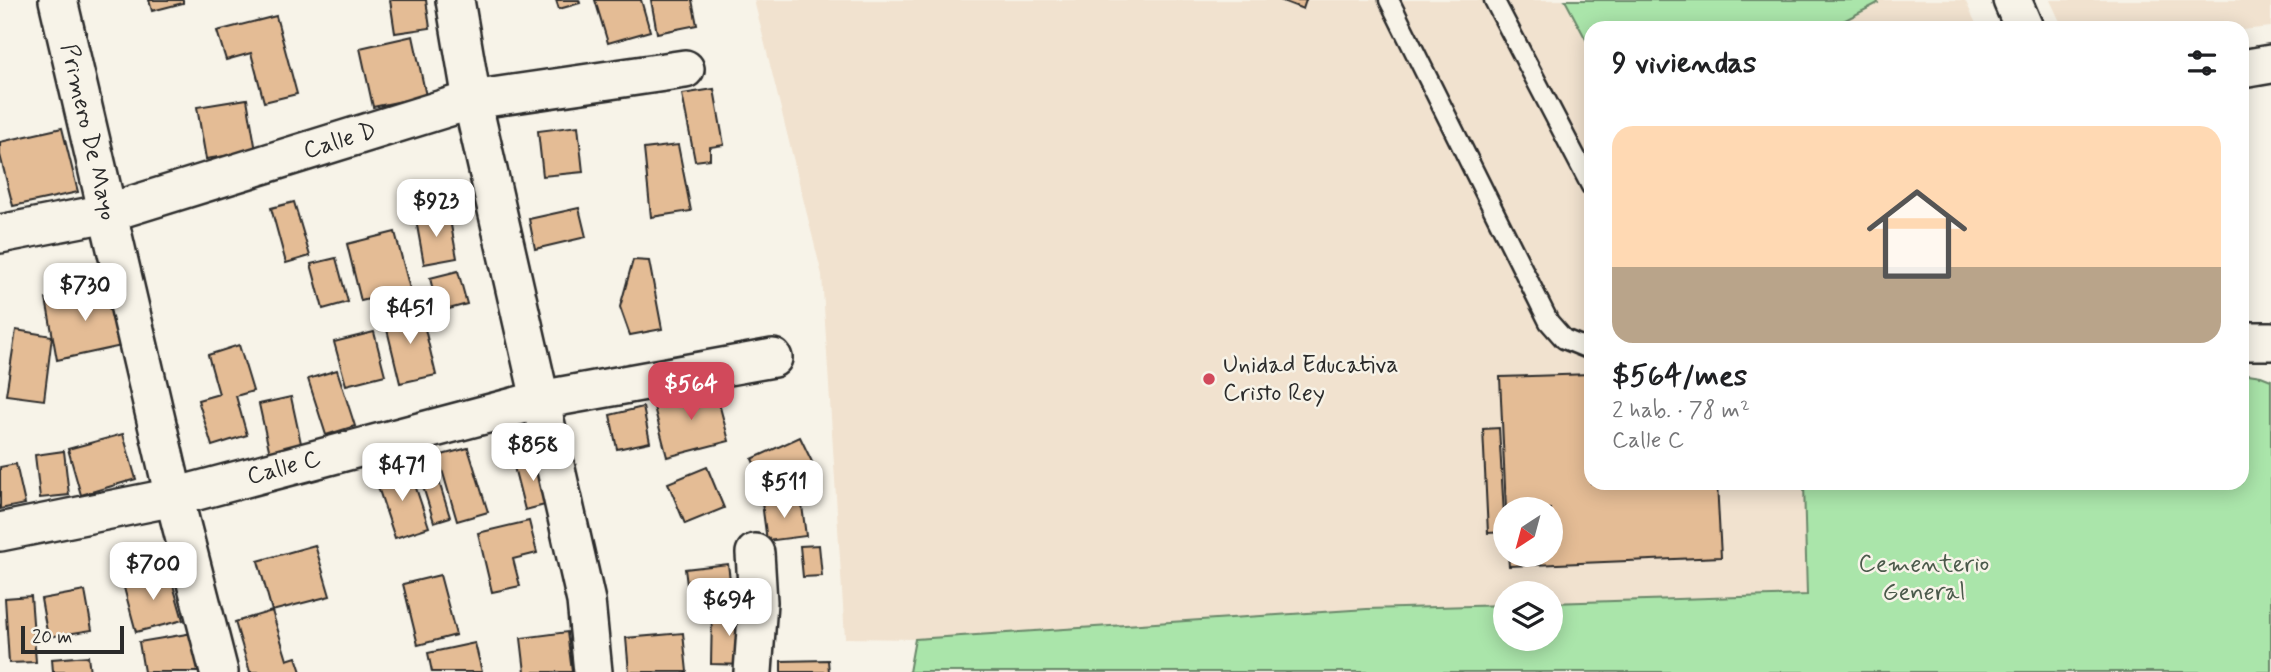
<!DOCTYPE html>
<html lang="es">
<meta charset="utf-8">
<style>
body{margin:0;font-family:Mynerve,sans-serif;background:#f2f2f2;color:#202124;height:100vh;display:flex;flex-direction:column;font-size:26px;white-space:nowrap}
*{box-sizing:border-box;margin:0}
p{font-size:23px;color:#757577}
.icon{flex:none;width:38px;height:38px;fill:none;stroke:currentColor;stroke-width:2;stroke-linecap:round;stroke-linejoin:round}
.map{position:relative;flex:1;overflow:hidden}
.drawer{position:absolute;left:1584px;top:21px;width:665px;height:469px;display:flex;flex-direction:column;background:#fff;border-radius:21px;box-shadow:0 4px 18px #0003}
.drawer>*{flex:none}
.needle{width:46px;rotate:216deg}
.buttons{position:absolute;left:1493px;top:497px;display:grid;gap:14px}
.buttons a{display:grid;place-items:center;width:70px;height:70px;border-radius:50%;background:#fff;box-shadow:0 4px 18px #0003;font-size:35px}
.scale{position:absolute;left:21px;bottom:18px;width:103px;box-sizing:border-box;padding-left:7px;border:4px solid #2b2b2b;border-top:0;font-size:19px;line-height:24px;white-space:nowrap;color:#2b2b2b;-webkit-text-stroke:5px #f7f3e8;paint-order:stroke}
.price{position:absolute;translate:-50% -60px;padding:0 16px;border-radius:14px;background:#fff;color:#222;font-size:23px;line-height:46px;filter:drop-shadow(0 2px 4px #0008)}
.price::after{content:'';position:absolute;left:50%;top:42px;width:21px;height:16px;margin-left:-10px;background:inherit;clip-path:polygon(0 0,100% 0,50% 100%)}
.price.active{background:#d1495b;color:#fff}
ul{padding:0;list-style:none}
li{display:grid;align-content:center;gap:14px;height:371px;padding:0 28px}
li+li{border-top:2px solid #e0e0e0}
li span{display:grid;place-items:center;height:217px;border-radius:21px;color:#555}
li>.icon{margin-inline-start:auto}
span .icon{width:126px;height:126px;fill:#fffc;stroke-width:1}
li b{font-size:30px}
h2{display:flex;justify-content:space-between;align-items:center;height:84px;padding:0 28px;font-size:30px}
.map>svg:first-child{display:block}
.built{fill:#f1e2cf;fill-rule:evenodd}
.green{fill:#aae5aa;stroke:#6a886a;stroke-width:2}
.building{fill:#e4bc95;stroke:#2b2b2b;stroke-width:2}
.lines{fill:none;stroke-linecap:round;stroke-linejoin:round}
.lane-casing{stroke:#2b2b2b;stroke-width:23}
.street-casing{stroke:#2b2b2b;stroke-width:42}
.lane{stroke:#f7f3e8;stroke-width:18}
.street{stroke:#f7f3e8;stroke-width:37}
.poi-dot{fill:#d1495b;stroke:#f7f3e8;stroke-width:2.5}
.labels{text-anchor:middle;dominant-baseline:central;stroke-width:5;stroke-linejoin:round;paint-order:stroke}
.street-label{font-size:24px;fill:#2b2b2b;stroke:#f7f3e8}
.poi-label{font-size:24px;fill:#2b2b2b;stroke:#f7f3e8;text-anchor:start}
.park-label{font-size:24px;fill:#4b5a4b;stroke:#f7f3e8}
</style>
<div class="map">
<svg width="2271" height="672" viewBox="0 0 2271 672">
<rect width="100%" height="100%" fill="#f7f3e8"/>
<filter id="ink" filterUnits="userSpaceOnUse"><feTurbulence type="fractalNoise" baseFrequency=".0143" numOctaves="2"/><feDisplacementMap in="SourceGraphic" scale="14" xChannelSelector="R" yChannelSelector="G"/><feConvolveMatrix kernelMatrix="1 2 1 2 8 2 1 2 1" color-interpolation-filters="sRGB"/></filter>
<g filter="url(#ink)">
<!-- built -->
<g class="built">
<path d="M 754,0 L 1965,0 L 1978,28 L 1591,28 L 1591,483 L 1804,483 L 1807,595 L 1551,603 L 1550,593 L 1505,593 L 1505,605 L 1367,609 L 915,639 L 845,638 L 822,275 ZM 1505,509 L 1550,509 L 1550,555 L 1505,555 Z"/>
<polygon points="2050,0 2271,0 2271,27 2242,30 2242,28 2063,28"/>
</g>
<!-- green -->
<g class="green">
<polygon points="1565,0 1877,0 1878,3 1830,28 1591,28 1591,49"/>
<polygon points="2242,373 2261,376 2271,380 2271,672 909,672 915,639 1367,609 1505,605 1505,639 1550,639 1551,603 1807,595 1804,483 2242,483"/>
</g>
<!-- building -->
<g class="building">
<polygon points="149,0 183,0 183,3 152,11"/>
<polygon points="390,0 426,0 430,28 395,33"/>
<polygon points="556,0 579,0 580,3 559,9"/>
<polygon points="595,0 641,0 650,31 608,43"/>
<polygon points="651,0 692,0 697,25 657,33"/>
<polygon points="1280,0 1306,0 1303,9"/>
<polygon points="276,16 297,94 264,102 251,53 226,60 217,31"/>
<polygon points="413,36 426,96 373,107 360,48"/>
<polygon points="714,89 724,145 710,147 710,159 695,161 682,94"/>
<polygon points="247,99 256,151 206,159 197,107"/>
<polygon points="578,126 583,172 543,176 538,131"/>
<polygon points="62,128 78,192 13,206 0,155 0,142"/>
<polygon points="678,145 691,211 651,217 644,149"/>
<polygon points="294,202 310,256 286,263 271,208"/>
<polygon points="579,208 586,237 535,249 529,219"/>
<polygon points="449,214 457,258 424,264 416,220"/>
<polygon points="395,232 410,289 361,301 347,244"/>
<polygon points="336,258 348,302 323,309 311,264"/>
<polygon points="633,260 649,261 662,329 630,335 620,307"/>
<polygon points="458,271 467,304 438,312 430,278"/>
<polygon points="114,288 126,345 57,360 46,299"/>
<polygon points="420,308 436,375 400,383 384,317"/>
<polygon points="16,330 52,336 44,400 6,395"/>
<polygon points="374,332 385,375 346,385 334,342"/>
<polygon points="239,345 253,391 236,396 247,435 212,446 198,400 219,394 208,355"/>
<polygon points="337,370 355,426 326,435 308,379"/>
<polygon points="1591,374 1591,483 1717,483 1721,557 1509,566 1508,555 1550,555 1550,509 1506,509 1500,377"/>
<polygon points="715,388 729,441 667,457 653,403"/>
<polygon points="291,397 304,457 272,463 259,404"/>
<polygon points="643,407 650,442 617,449 610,415"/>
<polygon points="1499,428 1505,532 1488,533 1483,429"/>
<polygon points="123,434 136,479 81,495 68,449"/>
<polygon points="800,437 814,466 766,489 752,459"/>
<polygon points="468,448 488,512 457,521 438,456"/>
<polygon points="64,451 69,495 40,498 35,455"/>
<polygon points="431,456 450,517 434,522 415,461"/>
<polygon points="541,456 553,503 525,510 513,463"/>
<polygon points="16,464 25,504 0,509 0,467"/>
<polygon points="409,467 429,527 395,538 375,478"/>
<polygon points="707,467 724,508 685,524 668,483"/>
<polygon points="801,498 806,536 767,541 762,503"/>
<polygon points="529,521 537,553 513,559 520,586 492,592 478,533"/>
<polygon points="315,545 330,596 272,611 258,561"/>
<polygon points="819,545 822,576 803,577 800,546"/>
<polygon points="728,564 733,603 690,608 685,569"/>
<polygon points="169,571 183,620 136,632 123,584"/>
<polygon points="440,575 456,635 418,645 403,584"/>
<polygon points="85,591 92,630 48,637 41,599"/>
<polygon points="31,596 36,662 9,663 5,598"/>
<polygon points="272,611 287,660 296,657 301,672 250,672 235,622"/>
<polygon points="712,612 747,612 747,665 711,664"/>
<polygon points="567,632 572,672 525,672 521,638"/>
<polygon points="193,633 199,672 144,672 139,642"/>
<polygon points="683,633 687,672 629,672 626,638"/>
<polygon points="475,643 482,672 432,672 428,653"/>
<polygon points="88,656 90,672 53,672 52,659"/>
<polygon points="828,660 829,672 781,672 781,661"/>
</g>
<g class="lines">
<!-- lane casing -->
<g class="lane-casing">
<g id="lane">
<polyline points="1389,0 1549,322 1564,339 1591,350"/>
<polyline points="1494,0 1591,186"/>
</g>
</g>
<!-- street casing -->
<g class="street-casing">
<g id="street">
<polyline points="58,0 174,497 219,672"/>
<polyline points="455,0 472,100 586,601 593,672"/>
<polyline points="2012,0 2024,28"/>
<polyline points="2242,69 2271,64"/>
<polyline points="0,234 107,213 472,100 685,69"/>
<polyline points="2242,341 2271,341"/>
<polyline points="0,532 174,497 540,400 773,358"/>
<polyline points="753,672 758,602 755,553"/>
</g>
</g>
<!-- lane -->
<use href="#lane" class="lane"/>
<!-- street -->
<use href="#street" class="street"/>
</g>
</g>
<!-- markers -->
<circle class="poi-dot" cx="1209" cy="379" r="7"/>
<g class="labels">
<!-- street labels -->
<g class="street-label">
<text transform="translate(88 132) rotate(77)">Primero De Mayo</text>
<text transform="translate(340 141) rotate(-17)">Calle D</text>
<text transform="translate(284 468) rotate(-15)">Calle C</text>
</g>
<!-- poi labels -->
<g class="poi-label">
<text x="1223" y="365">Unidad Educativa<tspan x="1223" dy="28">Cristo Rey</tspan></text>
</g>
<!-- park labels -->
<g class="park-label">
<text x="1924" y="564">Cementerio<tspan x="1924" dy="28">General</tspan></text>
</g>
</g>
</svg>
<div class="buttons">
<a><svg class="needle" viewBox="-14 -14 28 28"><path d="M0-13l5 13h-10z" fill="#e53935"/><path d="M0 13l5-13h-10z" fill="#757577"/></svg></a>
<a><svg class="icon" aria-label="layers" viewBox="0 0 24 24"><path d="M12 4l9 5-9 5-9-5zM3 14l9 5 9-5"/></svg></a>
</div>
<div class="scale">20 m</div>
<b class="price" style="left:436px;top:239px">$923</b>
<b class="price" style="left:85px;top:323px">$730</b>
<b class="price" style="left:410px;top:346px">$451</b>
<b class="price active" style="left:691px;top:422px">$564</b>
<b class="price" style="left:533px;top:483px">$858</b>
<b class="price" style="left:402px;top:503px">$471</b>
<b class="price" style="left:784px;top:520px">$511</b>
<b class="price" style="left:153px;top:602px">$700</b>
<b class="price" style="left:729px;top:638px">$694</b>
<section class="drawer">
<h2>9 viviendas<svg class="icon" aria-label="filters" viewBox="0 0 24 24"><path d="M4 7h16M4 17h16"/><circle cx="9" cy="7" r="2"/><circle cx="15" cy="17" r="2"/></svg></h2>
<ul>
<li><span style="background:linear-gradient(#ffd9b3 65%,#b9a48a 0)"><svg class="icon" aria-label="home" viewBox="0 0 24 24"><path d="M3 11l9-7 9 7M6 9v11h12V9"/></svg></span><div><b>$564/mes</b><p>2 hab. · 78 m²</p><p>Calle C</p></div></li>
</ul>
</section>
</div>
